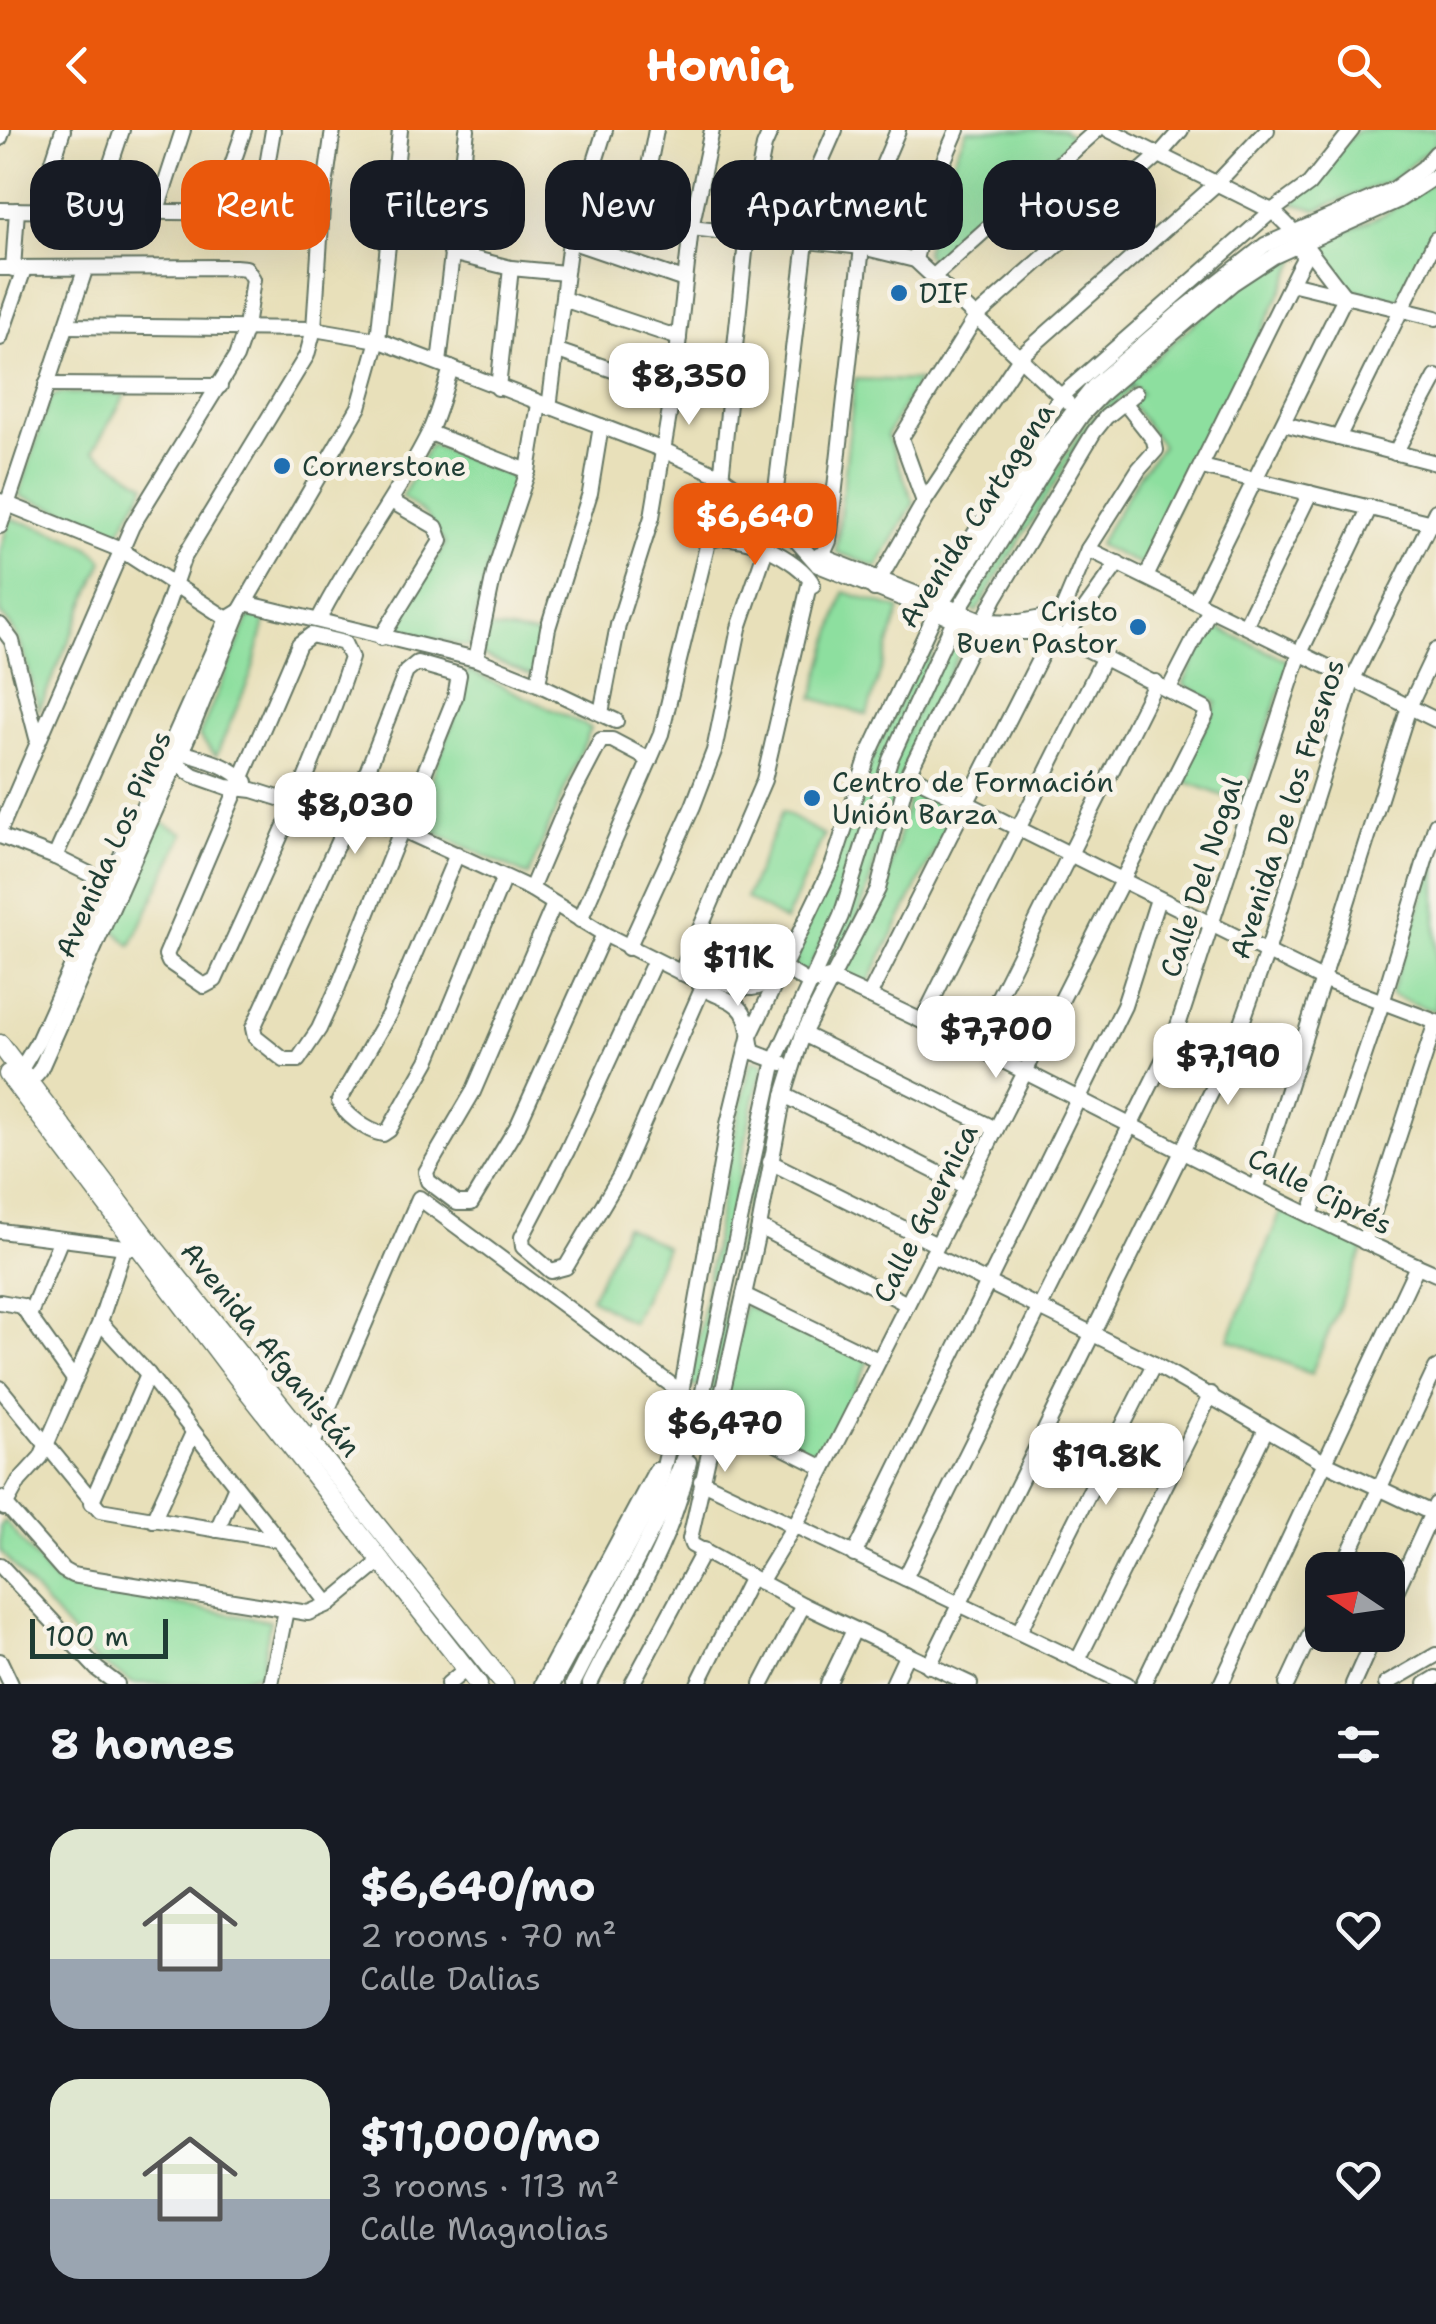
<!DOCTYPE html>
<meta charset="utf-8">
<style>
body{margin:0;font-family:"Shantell Sans",sans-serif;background:#20242c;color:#f1f3f6;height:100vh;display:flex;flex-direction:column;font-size:38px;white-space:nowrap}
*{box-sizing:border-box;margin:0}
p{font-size:32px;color:#9ea1a6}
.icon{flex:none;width:55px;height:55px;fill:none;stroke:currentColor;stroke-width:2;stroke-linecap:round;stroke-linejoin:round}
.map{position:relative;height:1554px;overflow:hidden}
.side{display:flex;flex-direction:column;background:#171b24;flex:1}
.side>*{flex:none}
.top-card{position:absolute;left:30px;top:30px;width:1378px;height:90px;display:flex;gap:20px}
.needle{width:65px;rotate:283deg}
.fabs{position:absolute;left:1305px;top:1422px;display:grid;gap:20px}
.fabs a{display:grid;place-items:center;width:100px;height:100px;border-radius:20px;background:#171b24;box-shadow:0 10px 40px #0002;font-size:50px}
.scale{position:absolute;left:30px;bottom:25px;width:138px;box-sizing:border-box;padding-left:10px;border:5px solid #1f3d34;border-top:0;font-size:28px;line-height:35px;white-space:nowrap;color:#1f3d34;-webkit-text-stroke:8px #f7f3e8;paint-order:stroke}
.price{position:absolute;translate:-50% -85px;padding:0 22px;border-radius:20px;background:#fff;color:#222;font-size:32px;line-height:65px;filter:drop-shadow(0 2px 5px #0008)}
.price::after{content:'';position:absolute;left:50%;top:60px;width:30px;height:22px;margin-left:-15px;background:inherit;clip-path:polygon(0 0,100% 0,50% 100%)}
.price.on{background:#ea580c;color:#fff}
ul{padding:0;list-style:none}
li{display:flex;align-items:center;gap:30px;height:250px;padding:0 50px}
li span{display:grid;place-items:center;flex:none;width:280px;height:200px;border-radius:30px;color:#555}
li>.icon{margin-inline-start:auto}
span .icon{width:120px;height:120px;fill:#fffc;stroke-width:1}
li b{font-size:42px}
h2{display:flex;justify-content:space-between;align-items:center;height:120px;padding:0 50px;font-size:42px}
.pill{padding:0 35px;border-radius:30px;background:#171b24;box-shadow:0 10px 40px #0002;font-size:35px;line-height:90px}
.pill.on{background:#ea580c;color:#fff}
header{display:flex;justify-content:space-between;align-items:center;height:130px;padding:0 50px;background:#ea580c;color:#fff;font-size:45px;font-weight:700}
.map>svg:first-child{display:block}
.green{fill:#8ddf9f;stroke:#568e6a;stroke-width:2.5}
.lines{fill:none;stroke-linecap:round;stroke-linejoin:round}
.minor-casing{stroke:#657663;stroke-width:18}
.major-casing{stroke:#657663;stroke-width:21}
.minor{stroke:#fff;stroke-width:14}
.major{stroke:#fff;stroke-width:18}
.poi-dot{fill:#1f6fb2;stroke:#f7f3e8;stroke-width:4}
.labels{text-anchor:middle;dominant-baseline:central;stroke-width:10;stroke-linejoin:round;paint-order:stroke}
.poi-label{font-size:28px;fill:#1f3d34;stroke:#f7f3e8;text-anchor:start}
.street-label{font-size:28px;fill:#1f3d34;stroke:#f7f3e8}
</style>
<header><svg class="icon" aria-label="back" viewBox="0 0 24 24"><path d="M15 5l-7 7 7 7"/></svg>Homiq<svg class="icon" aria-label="search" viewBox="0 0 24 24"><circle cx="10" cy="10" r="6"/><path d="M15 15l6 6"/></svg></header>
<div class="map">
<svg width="1436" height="1554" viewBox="0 0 1436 1554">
<rect width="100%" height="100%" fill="#f7f3e8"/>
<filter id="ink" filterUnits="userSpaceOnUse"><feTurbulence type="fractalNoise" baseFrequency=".01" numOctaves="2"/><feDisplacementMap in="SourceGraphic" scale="20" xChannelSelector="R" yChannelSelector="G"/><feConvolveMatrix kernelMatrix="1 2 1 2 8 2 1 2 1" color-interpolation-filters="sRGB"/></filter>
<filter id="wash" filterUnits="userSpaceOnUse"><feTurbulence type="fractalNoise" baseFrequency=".0048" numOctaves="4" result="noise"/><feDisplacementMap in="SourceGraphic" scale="40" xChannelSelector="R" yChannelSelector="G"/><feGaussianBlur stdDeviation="2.25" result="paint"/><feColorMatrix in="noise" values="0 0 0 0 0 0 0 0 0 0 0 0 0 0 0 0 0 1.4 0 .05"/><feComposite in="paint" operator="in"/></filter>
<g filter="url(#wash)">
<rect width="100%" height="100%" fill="#e8e0ba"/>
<!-- green -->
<g class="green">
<polygon points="967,0 1063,0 1076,8 933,132 925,123 939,61"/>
<polygon points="1357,0 1436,0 1436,13 1394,49 1317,80 1292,73"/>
<polygon points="1436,50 1436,97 1398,171 1343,158 1311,118 1388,82"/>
<polygon points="1292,122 1298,127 1147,438 1098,415 1140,344 1162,316 1130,272 1141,264 1129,251 1218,172"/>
<polygon points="855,249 918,251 887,305 914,373 877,437 836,422"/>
<polygon points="1128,253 1132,258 1086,303 976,482 970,477 1083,297"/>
<polygon points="60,263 126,264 93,321 146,355 118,404 90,390 19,366 50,267"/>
<polygon points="430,314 517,348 488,437 469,517 393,500 445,414 426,385 402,367"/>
<path d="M 10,388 C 35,397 89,408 103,431 L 39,580 C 30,550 25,505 0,484 L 0,421 Z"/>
<polygon points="844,462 900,479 867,585 813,568"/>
<polygon points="249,487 266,488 251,545 216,626 199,606"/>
<polygon points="940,488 944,491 837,781 809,839 802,844 791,836 873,627"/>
<polygon points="1212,495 1290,532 1242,673 1179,649 1217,573 1183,554"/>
<path d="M 956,496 L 967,505 C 945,554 919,603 899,653 C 875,716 871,785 828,839 L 820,836 L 892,633 Z"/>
<polygon points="488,498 540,505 533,546 481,525"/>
<polygon points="468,540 591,598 528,746 414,693 452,595"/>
<polygon points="913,653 958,675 865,859 835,845 863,805 883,764"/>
<polygon points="782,682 824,705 785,791 746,768"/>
<polygon points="160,691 184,703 131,816 112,798"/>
<polygon points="1436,728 1436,882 1390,865"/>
<polygon points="751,930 765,933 754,968 699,1255 694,1258 691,1252 725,1048"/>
<polygon points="775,938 780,942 753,1092 714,1277 708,1274 719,1205"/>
<polygon points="1281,1081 1365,1116 1311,1244 1229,1209"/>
<polygon points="625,1096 666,1117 632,1193 591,1168"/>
<polygon points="744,1175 869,1230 820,1332 719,1284"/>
<polygon points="5,1391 57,1454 270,1491 261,1543 225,1554 133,1553 95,1530 0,1421 0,1397"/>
</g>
</g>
<g filter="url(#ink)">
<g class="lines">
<!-- minor casing -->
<g class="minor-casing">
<g id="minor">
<path d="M 1109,0 L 1272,81 C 1301,105 1321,138 1345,167 L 1195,471"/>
<polyline points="0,8 3,0"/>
<polyline points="589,58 691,98 862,117 915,130 1067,272"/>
<polyline points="641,77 656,0"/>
<polyline points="0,80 259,83 322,78"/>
<polyline points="37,80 63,0"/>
<polyline points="157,80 183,0"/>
<polyline points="95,81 122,0"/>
<polyline points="216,82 244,0"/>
<polyline points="259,83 273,0"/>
<polyline points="570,111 684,150"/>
<polyline points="451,123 511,138 565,143"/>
<polyline points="915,130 932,58 957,0"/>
<polyline points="0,138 235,137 246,138 253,149 246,198 236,227 132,396 0,700"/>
<polyline points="13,139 17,80"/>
<polyline points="934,146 1097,0"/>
<polyline points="1291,153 1436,188"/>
<polyline points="563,169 679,208"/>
<polyline points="66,196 314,199 378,210 663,320 721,346 773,384 818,435 953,489 980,502 1053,502 1205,579 1206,585 800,1386 760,1452"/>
<polyline points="0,208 24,139"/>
<polyline points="558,221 673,261"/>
<polyline points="439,233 467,0"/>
<polyline points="46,255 220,256"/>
<polyline points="498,258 511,138"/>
<polyline points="549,278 570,111 605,0"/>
<polyline points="1284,294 1436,333"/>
<polyline points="430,303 528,341"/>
<polyline points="1338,308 1436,109"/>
<polyline points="1395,323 1436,247"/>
<polyline points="1202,337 1436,394"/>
<polyline points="0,371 121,420 232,492"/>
<polyline points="924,372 901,308 976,187 1159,25 1181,0"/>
<polyline points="773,384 806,112 820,34 835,0"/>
<polyline points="717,387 747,103 764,16 771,0"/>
<polyline points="0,396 85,140"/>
<polyline points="1088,419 1436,590"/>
<polyline points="819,425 984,491 1020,492 1059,485"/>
<polyline points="818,435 829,411 862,117 872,61 898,0"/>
<polyline points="1146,447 1297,141 1303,130 1302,115"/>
<polyline points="874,459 924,372 1021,226 1216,54 1267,0"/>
<polyline points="933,470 1061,266 1272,81 1309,54 1352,0"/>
<polyline points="245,473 476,529 538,554 616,591"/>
<path d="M 319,489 C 351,425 396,369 428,305 C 438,285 444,260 451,238"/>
<polyline points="0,495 12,511 37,608"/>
<polyline points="1245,496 1310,363"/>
<path d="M 311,505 L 344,513 L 351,528 C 314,639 263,744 215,850 L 204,856 L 169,832 L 166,825 L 299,514 Z"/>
<polyline points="1065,507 1118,433"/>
<polyline points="381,508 441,411 436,397 391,371"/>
<polyline points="476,529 495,439 528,341 539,274"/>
<polygon points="417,533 459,545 455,567 338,857 319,899 298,930 284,930 255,907 253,898 348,690 406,542"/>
<polyline points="538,554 548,498 590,363 601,296"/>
<polyline points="1169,559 1210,479"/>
<polyline points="601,583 618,495 652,387 673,261 691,98 712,0"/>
<path d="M 176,620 C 200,629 228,633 246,652"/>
<path d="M 165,625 L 193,645 L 227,657 L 253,660 L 348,690 L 403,700 L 531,759 L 604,804 L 696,850 C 707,867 732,865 743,882 C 750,894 749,909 753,922 L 782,933"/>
<polyline points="908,644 1322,849 1436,892"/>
<polyline points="0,706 55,727 116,757"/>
<path d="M 457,724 L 389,884 L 339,971 C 344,984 368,1002 383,1004 L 389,1000 L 428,931 L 504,747"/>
<polyline points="55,727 164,484 183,429 307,225 314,199 322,78 333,0"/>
<polyline points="531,759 566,677 601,610 612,610 650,630"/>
<polyline points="554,774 473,962 426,1042 428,1051 457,1073 471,1073 518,995 604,804"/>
<path d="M 580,790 L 661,604 L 708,412 C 732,396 802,429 813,455 L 809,455 L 764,650 L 681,843"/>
<polyline points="628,818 693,676 714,621 739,498 766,419"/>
<polyline points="655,830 567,1021 522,1107 523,1117 551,1141 566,1137 620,1046 706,850"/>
<path d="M 696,850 C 715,845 732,859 752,858 C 766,857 777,847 789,841 L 809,853 L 829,848 C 1035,940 1230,1053 1436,1144"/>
<polyline points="869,866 1053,502 1088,419 1139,339 1156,320 1154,310 1124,272"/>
<polyline points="922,891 1104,527"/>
<polyline points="803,904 996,999"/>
<polyline points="974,916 1156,552"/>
<polyline points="17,946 38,911 227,489 240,481"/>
<polyline points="25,957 40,940 191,600 240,481 359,277 378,210 400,0"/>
<polyline points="784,965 966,1057"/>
<polyline points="770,1032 937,1115"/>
<polyline points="1257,1057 1409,577 1436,520"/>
<polyline points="1310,1085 1382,873 1436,694"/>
<polyline points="759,1097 907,1174"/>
<polyline points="0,1101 133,1118"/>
<polyline points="1364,1112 1436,892"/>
<polyline points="932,1125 1154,1234 1326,1333 1436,1385"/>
<polyline points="744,1165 878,1230"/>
<polyline points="0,1172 22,1176 73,1248"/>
<polyline points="29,1186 60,1111"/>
<polyline points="100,1192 148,1244 329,1474"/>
<polyline points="0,1258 100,1380 278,1410"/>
<polyline points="712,1282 824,1338"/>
<polyline points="313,1314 419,1068 685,1265"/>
<polyline points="701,1351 1127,1554"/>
<polyline points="0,1368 63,1440 72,1445 308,1483 329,1474 381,1431"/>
<polyline points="91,1373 148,1244"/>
<polyline points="4,1378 19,1351 41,1327 100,1192 124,1119"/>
<polyline points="153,1390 193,1303"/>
<polyline points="217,1400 235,1358"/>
<polyline points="854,1425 1124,876 1158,769"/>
<polyline points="0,1435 97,1539 117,1554"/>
<polyline points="1341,1440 1436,1238"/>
<polyline points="905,1448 1174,908 1300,523 1370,377"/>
<polyline points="1388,1479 1436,1374"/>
<polyline points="1019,1502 1154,1234"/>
<polyline points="1078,1530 1211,1264"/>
<polyline points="0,1531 11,1554"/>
<polyline points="929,1536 1233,918 1267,822 1353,549 1436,381"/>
<polyline points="271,1554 286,1480"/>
<polyline points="448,1554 466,1539"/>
<polyline points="542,1554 656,1340"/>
<polyline points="553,1554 651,1374 662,1345 681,1263 728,994 749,908 833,734 868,626 936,482 1045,317 1094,256 1181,181 1265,115 1394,59 1423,38 1436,23"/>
<polyline points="573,1554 664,1377 695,1298 775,930 841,786 890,630 959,479 1050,331 1082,285 1104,262 1233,153 1274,126 1399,70 1436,46"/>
<path d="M 590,1554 C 626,1481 673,1413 689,1332"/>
<polyline points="632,1554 704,1420"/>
<polyline points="698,1554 751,1447"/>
<polyline points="762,1554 803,1475"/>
<polyline points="828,1554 854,1500"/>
<polyline points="893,1554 907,1524"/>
<polyline points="970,1554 803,1475 692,1415 690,1409 759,1097 784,965 803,904 878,759 908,644 995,468 1094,302 1106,287 1136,263"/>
<polyline points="1143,1554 1266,1299"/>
<polyline points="1221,1554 1417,1136"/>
<polyline points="1287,1554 1322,1479"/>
<polyline points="1353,1554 1375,1505"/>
<polyline points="1386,1554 1436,1525"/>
<polyline points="1426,1554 1436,1548"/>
</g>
</g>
<!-- major casing -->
<g class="major-casing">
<g id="major">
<polyline points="0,914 148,1110 504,1554"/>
<polyline points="8,944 247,1260 478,1554"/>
</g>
</g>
<!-- minor -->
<use href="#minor" class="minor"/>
<!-- major -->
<use href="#major" class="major"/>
</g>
</g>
<!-- markers -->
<g class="poi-dot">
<circle cx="899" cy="163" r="10"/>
<circle cx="282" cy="336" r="10"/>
<circle cx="1138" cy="497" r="10"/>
<circle cx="812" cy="668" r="10"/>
</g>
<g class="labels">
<!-- poi labels -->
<g class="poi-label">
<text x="919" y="163">DIF</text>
<text x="302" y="336">Cornerstone</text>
<text x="1118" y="481" text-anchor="end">Cristo<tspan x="1118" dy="32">Buen Pastor</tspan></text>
<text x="832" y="652">Centro de Formación<tspan x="832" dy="32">Unión Barza</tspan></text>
</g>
<!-- street labels -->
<g class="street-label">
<text transform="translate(976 385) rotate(-57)">Avenida Cartagena</text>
<text transform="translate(1287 679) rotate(-72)">Avenida De los Fresnos</text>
<text transform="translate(113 714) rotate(-66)">Avenida Los Pinos</text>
<text transform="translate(1201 747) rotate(-72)">Calle Del Nogal</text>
<text transform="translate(1320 1061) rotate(27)">Calle Ciprés</text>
<text transform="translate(925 1083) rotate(-63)">Calle Guernica</text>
<text transform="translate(271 1219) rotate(51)">Avenida Afganistán</text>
</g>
</g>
</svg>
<div class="fabs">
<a><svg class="needle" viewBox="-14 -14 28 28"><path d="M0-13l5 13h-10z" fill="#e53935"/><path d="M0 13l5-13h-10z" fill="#9ea1a6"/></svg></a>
</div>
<div class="scale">100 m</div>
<b class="price" style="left:689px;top:298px">$8,350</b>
<b class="price on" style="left:755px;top:438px">$6,640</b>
<b class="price" style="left:355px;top:727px">$8,030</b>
<b class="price" style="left:738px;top:879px">$11K</b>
<b class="price" style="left:996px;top:951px">$7,700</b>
<b class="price" style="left:1228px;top:978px">$7,190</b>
<b class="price" style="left:725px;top:1345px">$6,470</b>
<b class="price" style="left:1106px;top:1378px">$19.8K</b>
<div class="top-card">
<a class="pill">Buy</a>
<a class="pill on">Rent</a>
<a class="pill">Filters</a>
<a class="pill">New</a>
<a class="pill">Apartment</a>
<a class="pill">House</a>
</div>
</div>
<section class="side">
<h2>8 homes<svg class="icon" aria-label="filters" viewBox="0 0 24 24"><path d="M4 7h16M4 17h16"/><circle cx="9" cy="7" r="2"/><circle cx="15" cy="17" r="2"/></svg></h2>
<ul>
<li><span style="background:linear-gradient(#dfe7d0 65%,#9aa5b1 0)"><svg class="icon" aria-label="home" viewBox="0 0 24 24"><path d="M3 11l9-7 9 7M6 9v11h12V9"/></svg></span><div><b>$6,640/mo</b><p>2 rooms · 70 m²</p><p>Calle Dalias</p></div><svg class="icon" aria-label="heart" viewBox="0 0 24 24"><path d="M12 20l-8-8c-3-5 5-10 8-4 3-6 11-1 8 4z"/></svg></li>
<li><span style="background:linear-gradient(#dfe7d0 60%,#9aa5b1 0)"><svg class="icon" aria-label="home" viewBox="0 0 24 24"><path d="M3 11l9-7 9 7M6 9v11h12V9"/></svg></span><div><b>$11,000/mo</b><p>3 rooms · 113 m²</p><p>Calle Magnolias</p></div><svg class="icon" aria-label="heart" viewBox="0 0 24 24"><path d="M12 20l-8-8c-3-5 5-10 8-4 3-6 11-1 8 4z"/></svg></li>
</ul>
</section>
